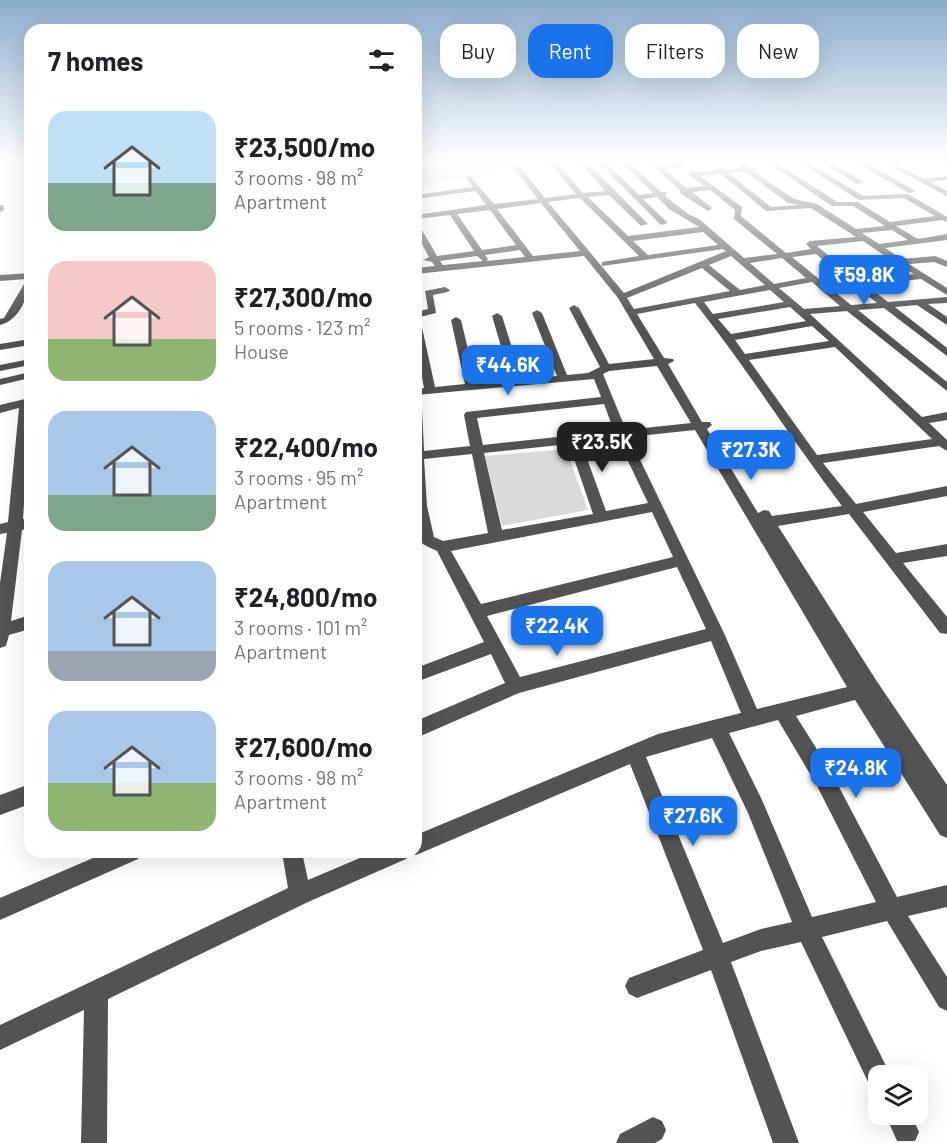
<!DOCTYPE html>
<meta charset="utf-8">
<style>
body{margin:0;font-family:Barlow,sans-serif;background:#f6f6f6;color:#202124;height:100vh;display:flex;flex-direction:column;font-size:22px;white-space:nowrap}
*{box-sizing:border-box;margin:0}
p{font-size:20px;color:#757577}
.icon{flex:none;width:33px;height:33px;fill:none;stroke:currentColor;stroke-width:2;stroke-linecap:round;stroke-linejoin:round}
.map{position:relative;flex:1;overflow:hidden}
.panel{position:absolute;left:24px;top:24px;width:398px;height:834px;display:flex;flex-direction:column;background:#fff;border-radius:18px;box-shadow:0 6px 24px #0002}
.panel>*{flex:none}
.guide{position:absolute;left:440px;top:24px;width:417px;height:54px;display:flex;gap:12px}
.controls{position:absolute;left:868px;top:1065px;display:grid;gap:12px}
.controls a{display:grid;place-items:center;width:60px;height:60px;border-radius:12px;background:#fff;box-shadow:0 6px 24px #0002;font-size:30px}
.price{position:absolute;translate:-50% -51px;padding:0 14px;border-radius:12px;background:#1a73e8;color:#fff;font-size:20px;line-height:39px;filter:drop-shadow(0 2px 3px #0008)}
.price::after{content:'';position:absolute;left:50%;top:36px;width:18px;height:14px;margin-left:-9px;background:inherit;clip-path:polygon(0 0,100% 0,50% 100%)}
.price.current{background:#222;color:#fff}
ul{padding:0;list-style:none}
li{display:flex;align-items:center;gap:18px;height:150px;padding:0 24px}
li span{display:grid;place-items:center;flex:none;width:168px;height:120px;border-radius:18px;color:#555}
li>.icon{margin-inline-start:auto}
span .icon{width:72px;height:72px;fill:#fffc;stroke-width:1}
li b{font-size:26px}
h2{display:flex;justify-content:space-between;align-items:center;height:72px;padding:0 24px;font-size:26px}
.pill{padding:0 21px;border-radius:18px;background:#fff;box-shadow:0 6px 24px #0002;font-size:21px;line-height:54px}
.pill.current{background:#1a73e8;color:#fff}
.map>svg:first-child{display:block}
.green{fill:#dadada}
.lines{fill:none;stroke-linecap:round;stroke-linejoin:round}
.minor{fill:#535353;fill-rule:evenodd}
</style>
<div class="map">
<svg width="947" height="1143" viewBox="0 0 947 1143">
<rect width="100%" height="100%" fill="#fff"/>
<!-- green -->
<g class="green">
<polygon points="416,162 504,162 506,166 416,189"/>
<polygon points="566,449 588,510 502,526 485,456"/>
</g>
<g class="lines">
<!-- minor -->
<g class="minor">
<path d="M 509,162 L 516,162 L 545,198 L 576,194 L 549,162 L 556,162 L 583,193 L 605,191 L 580,162 L 587,162 L 648,224 L 641,226 L 609,195 L 588,197 L 628,236 L 699,227 L 669,209 L 657,197 L 643,199 L 668,223 L 661,225 L 598,162 L 605,162 L 639,195 L 653,193 L 622,162 L 629,162 L 661,192 L 667,192 L 665,196 L 688,214 L 699,219 L 744,258 L 777,254 L 734,219 L 735,210 L 710,190 L 692,192 L 711,207 L 712,209 L 708,211 L 680,193 L 680,190 L 648,162 L 659,165 L 684,164 L 682,167 L 663,169 L 687,188 L 705,186 L 690,176 L 690,172 L 716,170 L 719,167 L 724,169 L 741,168 L 734,162 L 742,162 L 753,168 L 753,171 L 794,199 L 817,204 L 856,229 L 885,226 L 853,206 L 832,206 L 767,162 L 775,162 L 837,202 L 858,202 L 890,222 L 935,216 L 904,198 L 859,200 L 799,162 L 807,162 L 863,196 L 908,194 L 947,217 L 947,222 L 942,220 L 896,226 L 918,239 L 947,234 L 947,240 L 885,248 L 902,259 L 935,256 L 947,261 L 947,267 L 934,262 L 909,264 L 947,288 L 947,295 L 921,279 L 866,285 L 888,302 L 947,297 L 947,303 L 928,304 L 947,317 L 947,325 L 917,305 L 895,307 L 947,348 L 947,356 L 884,308 L 858,310 L 947,382 L 947,391 L 847,311 L 810,314 L 922,417 L 947,412 L 947,420 L 929,423 L 947,440 L 947,451 L 939,446 L 823,463 L 856,504 L 947,486 L 947,496 L 863,512 L 896,553 L 947,544 L 947,556 L 903,563 L 947,617 L 947,634 L 940,633 L 849,514 L 778,526 L 876,680 L 947,785 L 947,838 L 940,835 L 855,700 L 796,716 L 830,770 L 897,897 L 947,885 L 947,907 L 908,916 L 947,977 L 947,1011 L 939,1007 L 887,921 L 822,937 L 891,1076 L 879,1076 L 879,1090 L 870,1086 L 801,942 L 761,951 L 731,962 L 799,1143 L 773,1143 L 711,970 L 637,998 L 629,994 L 625,986 L 629,978 L 703,950 L 630,764 L 416,855 L 409,852 L 406,859 L 308,902 L 108,999 L 107,1143 L 81,1143 L 84,1010 L 0,1050 L 0,1025 L 288,888 L 282,852 L 302,852 L 308,880 L 374,852 L 416,852 L 416,835 L 658,734 L 741,713 L 711,641 L 519,693 L 416,738 L 416,721 L 505,683 L 491,654 L 416,682 L 416,668 L 484,642 L 437,551 C 432,548 424,546 421,542 C 411,526 416,430 416,406 L 422,409 L 424,451 L 470,446 L 464,415 L 466,412 L 601,397 L 594,379 L 416,395 L 416,389 L 424,388 L 416,346 L 416,320 L 421,323 L 435,387 L 465,384 L 451,320 L 456,317 L 461,320 L 476,383 L 511,380 L 492,316 L 497,313 L 502,316 L 522,379 L 557,376 L 532,313 L 537,310 L 542,313 L 567,375 L 588,373 L 600,367 L 569,308 L 574,305 L 579,308 L 609,364 L 654,359 L 618,298 L 584,256 L 416,274 L 416,268 L 435,266 L 432,262 L 423,260 L 429,257 L 416,233 L 416,225 L 419,225 L 437,256 L 474,251 L 450,215 L 416,219 L 416,215 L 486,205 L 476,191 L 416,199 L 416,195 L 473,187 L 465,177 L 469,175 L 494,204 L 538,199 ZM 746,172 L 788,203 L 799,205 L 771,207 L 728,173 ZM 721,174 L 766,211 L 811,208 L 856,237 L 810,241 L 806,244 L 811,249 L 786,253 L 741,216 L 742,207 L 700,176 ZM 580,198 L 639,256 L 602,262 L 602,266 L 723,249 L 726,251 L 624,293 L 548,202 ZM 541,203 L 580,251 L 533,256 L 497,209 ZM 490,210 L 516,245 L 482,250 L 457,214 ZM 892,230 L 908,240 L 879,244 L 862,233 ZM 703,232 L 718,245 L 648,255 L 633,241 ZM 863,241 L 885,256 L 834,260 L 817,246 ZM 520,250 L 525,257 L 487,261 L 488,259 L 485,255 ZM 816,254 L 877,303 L 851,305 L 792,257 ZM 477,256 L 483,261 L 443,265 L 440,261 ZM 731,256 L 765,285 L 740,290 L 709,265 ZM 782,258 L 806,278 L 774,284 L 750,263 ZM 893,261 L 914,274 L 860,280 L 840,265 ZM 702,268 L 730,291 L 634,309 L 627,298 ZM 812,282 L 840,306 L 804,309 L 779,288 ZM 770,290 L 784,302 L 713,314 L 704,302 ZM 695,303 C 747,368 791,439 842,506 L 772,516 L 769,511 L 764,510 L 758,513 L 707,429 L 712,425 L 710,422 L 702,422 L 668,364 L 674,361 L 673,359 L 664,358 L 637,314 ZM 790,307 L 806,321 L 731,334 L 718,319 ZM 812,326 L 829,341 L 745,354 L 735,340 ZM 835,347 L 932,439 L 817,455 L 749,360 ZM 657,366 L 691,423 L 626,430 L 603,374 L 609,371 ZM 604,404 L 614,431 L 483,445 L 477,418 ZM 695,430 L 847,687 L 757,709 L 724,633 L 629,437 ZM 617,438 L 648,503 L 606,511 L 581,442 ZM 569,444 L 593,514 L 502,530 L 484,453 ZM 472,454 L 488,533 L 443,541 L 434,537 L 427,506 L 424,459 ZM 652,512 L 673,557 L 481,604 L 451,551 ZM 677,567 L 706,629 L 520,677 L 487,616 ZM 778,720 L 816,784 L 876,902 L 812,917 L 762,800 L 729,733 ZM 712,738 L 748,813 L 792,922 L 761,929 L 723,943 L 646,757 Z"/>
<polygon points="821,162 830,162 864,182 857,184"/>
<polygon points="855,162 864,162 916,191 909,193"/>
<polygon points="889,162 907,162 897,165 923,179 947,176 947,180 930,182 947,191 947,196 888,165"/>
<polygon points="943,162 947,162 947,165"/>
<polygon points="0,205 3,205 4,210 0,212"/>
<path d="M 30,273 C 30,293 21,320 0,325 L 0,319 L 4,318 L 27,279 L 0,281 L 0,275 Z"/>
<polygon points="445,287 450,290 448,292 433,295 436,313 416,318 416,312 428,309 425,291"/>
<polygon points="30,339 30,345 0,350 0,344"/>
<polygon points="30,359 30,365 0,371 0,365"/>
<polygon points="30,372 30,378 0,385 0,379"/>
<polygon points="25,399 30,402 30,415 23,519 30,518 30,528 22,530 11,621 30,615 30,629 9,635 6,646 0,648 0,583 7,533 0,534 0,524 8,522 19,408 0,413 0,405"/>
<polygon points="30,784 30,804 0,815 0,795"/>
<polygon points="107,852 141,852 138,859 0,920 0,898"/>
<polygon points="885,1114 911,1114 919,1132 915,1141 897,1141"/>
<polygon points="653,1117 662,1121 666,1130 662,1139 655,1143 616,1143 620,1134"/>
</g>
</g>
<!-- sky -->
<linearGradient id="sky" x2="0" y2="1"><stop stop-color="#8baccc"/><stop offset="0.5" stop-color="#fff"/><stop offset="1" stop-color="#fff" stop-opacity="0"/></linearGradient>
<rect width="947" height="322" fill="url(#sky)"/>
</svg>
<div class="controls">
<a><svg class="icon" aria-label="layers" viewBox="0 0 24 24"><path d="M12 4l9 5-9 5-9-5zM3 14l9 5 9-5"/></svg></a>
</div>
<b class="price" style="left:864px;top:306px">₹59.8K</b>
<b class="price" style="left:508px;top:396px">₹44.6K</b>
<b class="price current" style="left:602px;top:473px">₹23.5K</b>
<b class="price" style="left:751px;top:481px">₹27.3K</b>
<b class="price" style="left:557px;top:657px">₹22.4K</b>
<b class="price" style="left:856px;top:799px">₹24.8K</b>
<b class="price" style="left:693px;top:847px">₹27.6K</b>
<div class="guide">
<a class="pill">Buy</a>
<a class="pill current">Rent</a>
<a class="pill">Filters</a>
<a class="pill">New</a>
</div>
<section class="panel">
<h2>7 homes<svg class="icon" aria-label="filters" viewBox="0 0 24 24"><path d="M4 7h16M4 17h16"/><circle cx="9" cy="7" r="2"/><circle cx="15" cy="17" r="2"/></svg></h2>
<ul>
<li><span style="background:linear-gradient(#bfe0f5 60%,#7fa58c 0)"><svg class="icon" aria-label="home" viewBox="0 0 24 24"><path d="M3 11l9-7 9 7M6 9v11h12V9"/></svg></span><div><b>₹23,500/mo</b><p>3 rooms · 98 m²</p><p>Apartment</p></div></li>
<li><span style="background:linear-gradient(#f6c9c9 65%,#8fb573 0)"><svg class="icon" aria-label="home" viewBox="0 0 24 24"><path d="M3 11l9-7 9 7M6 9v11h12V9"/></svg></span><div><b>₹27,300/mo</b><p>5 rooms · 123 m²</p><p>House</p></div></li>
<li><span style="background:linear-gradient(#a9c7e8 70%,#7fa58c 0)"><svg class="icon" aria-label="home" viewBox="0 0 24 24"><path d="M3 11l9-7 9 7M6 9v11h12V9"/></svg></span><div><b>₹22,400/mo</b><p>3 rooms · 95 m²</p><p>Apartment</p></div></li>
<li><span style="background:linear-gradient(#a9c7e8 75%,#9aa5b1 0)"><svg class="icon" aria-label="home" viewBox="0 0 24 24"><path d="M3 11l9-7 9 7M6 9v11h12V9"/></svg></span><div><b>₹24,800/mo</b><p>3 rooms · 101 m²</p><p>Apartment</p></div></li>
<li><span style="background:linear-gradient(#a9c7e8 60%,#8fb573 0)"><svg class="icon" aria-label="home" viewBox="0 0 24 24"><path d="M3 11l9-7 9 7M6 9v11h12V9"/></svg></span><div><b>₹27,600/mo</b><p>3 rooms · 98 m²</p><p>Apartment</p></div></li>
</ul>
</section>
</div>
